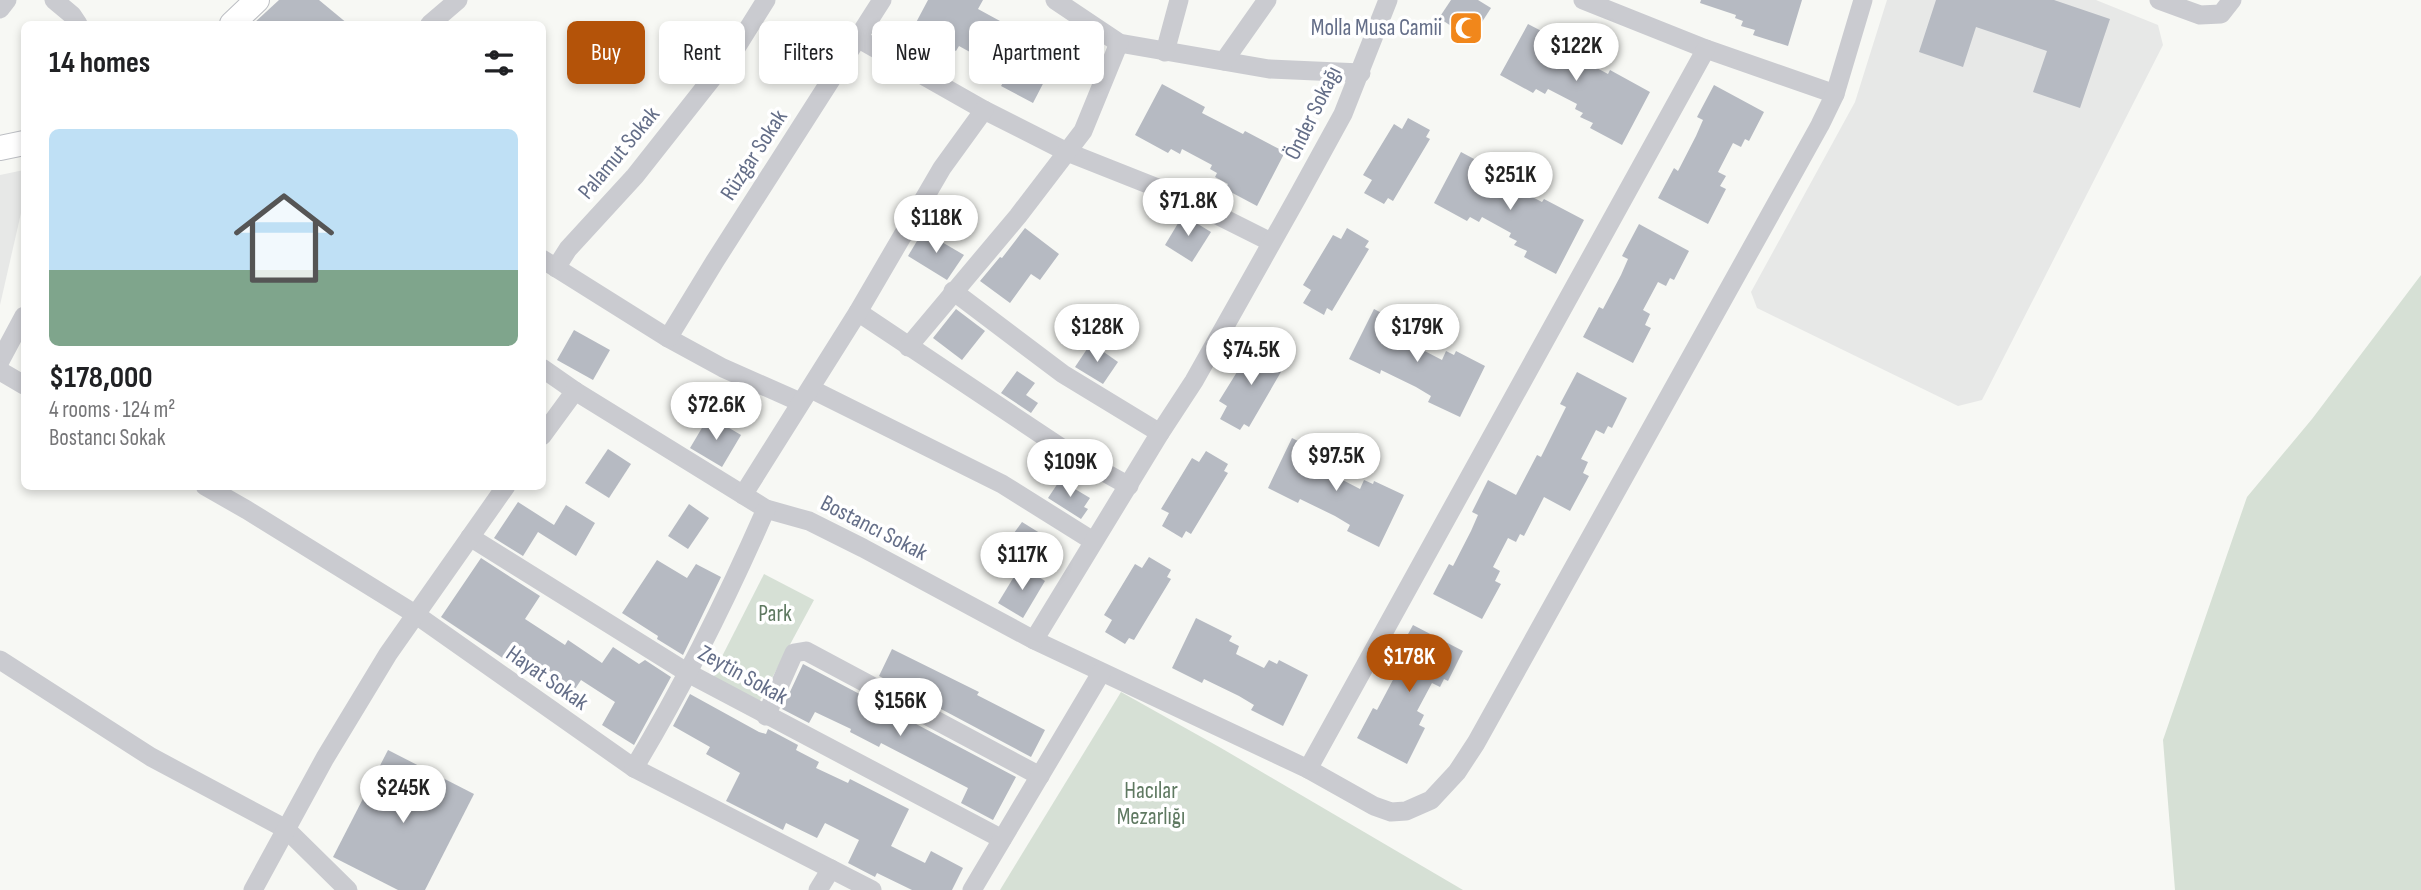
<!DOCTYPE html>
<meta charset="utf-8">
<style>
body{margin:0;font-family:"Sofia Sans Condensed",sans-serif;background:#f2f2f2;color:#202124;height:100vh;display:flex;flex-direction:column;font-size:26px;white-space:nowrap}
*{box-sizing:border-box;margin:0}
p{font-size:23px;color:#757577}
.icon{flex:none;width:38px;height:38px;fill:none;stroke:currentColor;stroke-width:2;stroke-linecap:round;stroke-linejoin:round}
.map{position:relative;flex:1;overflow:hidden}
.details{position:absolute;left:21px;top:21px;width:525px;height:469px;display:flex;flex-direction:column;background:#fff;border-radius:10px;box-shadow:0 4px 10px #0003}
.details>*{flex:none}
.banner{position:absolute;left:567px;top:21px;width:665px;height:63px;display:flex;gap:14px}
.price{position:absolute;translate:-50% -60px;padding:0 16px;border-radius:24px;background:#fff;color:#222;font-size:23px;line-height:46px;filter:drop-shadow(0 2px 4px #0008)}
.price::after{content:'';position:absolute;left:50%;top:42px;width:21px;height:16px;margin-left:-10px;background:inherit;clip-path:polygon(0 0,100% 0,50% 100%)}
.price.selected{background:#b45309;color:#fff}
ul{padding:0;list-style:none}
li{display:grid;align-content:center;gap:14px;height:371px;padding:0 28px}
li span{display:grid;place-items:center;height:217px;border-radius:10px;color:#555}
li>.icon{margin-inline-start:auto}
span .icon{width:126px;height:126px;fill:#fffc;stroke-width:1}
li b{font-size:30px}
h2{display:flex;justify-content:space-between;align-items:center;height:84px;padding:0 28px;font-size:30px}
.chip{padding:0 24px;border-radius:10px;background:#fff;box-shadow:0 4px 10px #0003;font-size:24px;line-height:63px}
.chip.selected{background:#b45309;color:#fff}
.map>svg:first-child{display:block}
.built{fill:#e7e8e7}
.green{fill:#d6e0d5}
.building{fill:#b6bac2}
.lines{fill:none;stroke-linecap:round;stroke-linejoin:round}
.major-casing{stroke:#bcbec3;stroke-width:26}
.minor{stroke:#cacbd0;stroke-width:19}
.major{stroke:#fff;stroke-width:24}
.labels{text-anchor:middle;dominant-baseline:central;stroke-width:7;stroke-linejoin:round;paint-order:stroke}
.poi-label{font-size:23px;fill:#646e88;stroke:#fff;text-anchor:end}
.street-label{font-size:23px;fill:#646e88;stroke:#fff}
.park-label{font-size:23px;fill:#5f7961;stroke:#fff}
</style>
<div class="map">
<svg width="2421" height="890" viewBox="0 0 2421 890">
<rect width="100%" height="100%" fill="#f7f8f4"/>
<!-- built -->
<g class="built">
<polygon points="1887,0 2096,0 2158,25 2163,45 1982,400 1958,406 1757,308 1751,292 1855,102"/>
<polygon points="24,170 24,200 0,305 0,175"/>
</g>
<!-- green -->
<g class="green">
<polygon points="2421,275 2421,890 2175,890 2163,740 2247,497 2312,419"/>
<polygon points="764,574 814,600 758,704 710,680"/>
<polygon points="1121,692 1221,748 1463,890 1000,890"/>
</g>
<!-- building -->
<g class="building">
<polygon points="279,0 319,0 348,24 253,24"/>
<polygon points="928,0 983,0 978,9 1011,27 1019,31 1021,28 1061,49 1033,103 1001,86 1004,81 991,74 993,70 986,66 988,62 959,46 956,51 947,46 944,50 911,32"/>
<polygon points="1451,0 1478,0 1491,8 1471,39 1439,18"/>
<polygon points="1701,0 1802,0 1788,46 1753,35 1755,30 1741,26 1743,21 1735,18 1736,15 1700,3"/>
<polygon points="1936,0 2054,0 2110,19 2080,108 2033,92 2047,51 1976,27 1963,67 1919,52"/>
<polygon points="1528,24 1570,46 1567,52 1608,74 1610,70 1650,92 1622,145 1590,128 1593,123 1580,117 1583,113 1575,109 1577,104 1548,89 1545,94 1536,89 1533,93 1500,75"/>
<polygon points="1162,84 1205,107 1202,113 1243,134 1245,131 1285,152 1257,206 1225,189 1228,184 1215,177 1217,173 1210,169 1212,165 1182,149 1180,154 1171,149 1168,153 1135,135"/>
<polygon points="1714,85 1764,112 1749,141 1745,139 1741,147 1733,143 1718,172 1726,176 1720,186 1726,189 1708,224 1658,198 1674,168 1678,171 1696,136 1703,120 1697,117"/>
<polygon points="1408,118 1430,130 1426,137 1430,139 1393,201 1388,198 1384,204 1364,193 1372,180 1363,175 1394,124 1402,129"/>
<polygon points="1461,152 1504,175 1501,181 1542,202 1544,199 1584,220 1556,274 1524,257 1527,251 1514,245 1517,241 1509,237 1511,233 1482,217 1479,222 1470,217 1467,221 1434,203"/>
<polygon points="1183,215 1211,232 1192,262 1165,245"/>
<polygon points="1639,224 1689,251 1674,280 1670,278 1666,286 1658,282 1643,310 1650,314 1645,325 1651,328 1633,363 1583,337 1599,307 1603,309 1621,275 1628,259 1622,256"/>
<polygon points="1025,228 1059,254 1040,280 1031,274 1010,303 980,281 1000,257 1002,258"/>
<polygon points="1347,228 1369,241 1365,247 1369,249 1332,311 1327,308 1324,315 1303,303 1311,290 1303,285 1333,235 1341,239"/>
<polygon points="923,231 964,255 947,280 908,256"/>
<polygon points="956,309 985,331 962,360 933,338"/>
<polygon points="1374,309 1409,327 1406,333 1417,338 1413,345 1442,360 1446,351 1454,355 1456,351 1485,366 1460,417 1428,402 1431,396 1416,387 1381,370 1380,374 1349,359"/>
<polygon points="574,330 610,350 593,380 557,360"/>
<polygon points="1091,343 1118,362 1103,384 1075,367"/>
<polygon points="1263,344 1285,357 1282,363 1285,365 1249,427 1244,424 1240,430 1220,419 1227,406 1219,401 1250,351 1257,355"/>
<polygon points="1017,371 1035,383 1026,395 1038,403 1031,413 1001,393"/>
<polygon points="1577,372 1627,398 1612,428 1608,426 1604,434 1596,430 1581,459 1588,462 1583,473 1589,476 1570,511 1544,497 1524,536 1520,534 1516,542 1508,538 1493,567 1500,571 1495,581 1501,584 1482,619 1433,594 1449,564 1453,566 1471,531 1478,515 1472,512 1488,480 1516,495 1537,455 1541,457 1566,407 1560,404"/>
<polygon points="709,416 741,435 722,467 690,448"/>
<polygon points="1292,438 1328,456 1325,462 1335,467 1331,474 1360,489 1364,480 1373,484 1374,481 1404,495 1379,547 1347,531 1350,525 1335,516 1300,499 1298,503 1268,488"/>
<polygon points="608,449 631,464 609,498 585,483"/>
<polygon points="1206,451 1228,464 1224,471 1228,473 1191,534 1186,531 1182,538 1162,526 1169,513 1161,509 1192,458 1199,462"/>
<polygon points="1060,480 1090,498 1084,507 1088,509 1081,519 1048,498"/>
<polygon points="518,502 554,525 566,505 595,523 576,556 538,532 523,556 494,538"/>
<polygon points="689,504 709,518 688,549 668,536"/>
<polygon points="1022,522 1043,535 1021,563 1001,551"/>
<polygon points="1149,557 1171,570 1167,577 1171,579 1134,640 1129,638 1125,644 1105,632 1112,620 1104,615 1135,564 1142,568"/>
<polygon points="481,558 540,596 525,619 565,645 568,640 602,663 613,647 639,664 645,660 671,677 634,745 602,725 615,702 581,680 573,692 543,672 537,681 441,617"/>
<polygon points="657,560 687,578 696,564 721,577 683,655 657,639 658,636 622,613"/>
<polygon points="1021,565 1045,581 1023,618 998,603"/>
<polygon points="1196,618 1232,636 1229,641 1239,646 1236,654 1264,668 1269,660 1277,664 1279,660 1308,675 1283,726 1251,710 1254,705 1239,696 1204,679 1202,683 1172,668"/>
<polygon points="1413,625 1463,651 1448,681 1444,679 1440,687 1432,683 1417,711 1424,715 1419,725 1425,728 1407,764 1357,738 1373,708 1377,710 1395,676 1402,660 1396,656"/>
<polygon points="892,649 979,692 977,695 1045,730 1031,757 879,676"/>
<polygon points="803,664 1016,777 993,820 961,803 968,788 881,743 879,747 850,732 851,729 815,712 809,723 782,709"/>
<polygon points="690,694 759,732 766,734 768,729 798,745 796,750 819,762 816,768 848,783 850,779 909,809 891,846 925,863 931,851 963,868 952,890 912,890 877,873 875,877 848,863 859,840 825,823 817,838 786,823 783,830 726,801 740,773 706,754 710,747 673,726"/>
<polygon points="388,750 474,794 425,890 398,890 333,857"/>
</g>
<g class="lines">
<!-- major casing -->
<g class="major-casing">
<g id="major">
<polyline points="232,24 257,0"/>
<polyline points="0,148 24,143"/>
</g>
</g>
<!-- minor -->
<g class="minor">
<polyline points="54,0 72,15 78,24"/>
<polyline points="1055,0 1119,43 1269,69 1361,73"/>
<polyline points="1583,0 1706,49 1835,94"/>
<polyline points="2159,0 2200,15 2221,14 2232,0"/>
<polyline points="0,9 7,0"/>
<polyline points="430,24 458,0"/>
<polyline points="859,39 984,110 1067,152 1183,198 1271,242"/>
<polyline points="1165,52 1179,0"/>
<polyline points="1224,61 1267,0"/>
<polyline points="542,259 668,338 723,368 800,402"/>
<polyline points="556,268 568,249 635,176 736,48 766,0"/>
<polyline points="953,291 1063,374 1160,433"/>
<polyline points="858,312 1066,451 1129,486"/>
<polyline points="668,338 715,261 882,0"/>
<polyline points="908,347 1018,216 1083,131 1119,43"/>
<polyline points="0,361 24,316"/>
<polyline points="542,368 575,391 766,509 809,521 863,548 1034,640 1308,769 1374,806 1391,812 1406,811 1431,800 1457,772 1476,743 1820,125 1835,94 1863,0"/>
<polyline points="0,371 24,385"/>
<polyline points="811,389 1002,484 1093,541"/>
<polyline points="542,436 575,391"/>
<polyline points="205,486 247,510 415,614 634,768 872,890"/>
<polyline points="743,495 858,312 942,168 984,110"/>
<polyline points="470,537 688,673 1002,839"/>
<polyline points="1034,640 1160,433 1194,381 1298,196 1343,114 1388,0"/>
<polyline points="0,660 151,757 286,829 348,890"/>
<polyline points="766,716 794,653 806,651 1040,776"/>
<path d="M 634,768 C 684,685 727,598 766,509"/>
<polyline points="1308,769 1706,49"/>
<polyline points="253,890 325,758 388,654 506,486"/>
<polyline points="818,890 831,869"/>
<polyline points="972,890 1101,673"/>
</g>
<!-- major -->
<use href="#major" class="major"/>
</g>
<!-- icons -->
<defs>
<g id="mosque-square" transform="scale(1.75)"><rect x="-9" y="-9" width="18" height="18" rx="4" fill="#f1871b" stroke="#fff"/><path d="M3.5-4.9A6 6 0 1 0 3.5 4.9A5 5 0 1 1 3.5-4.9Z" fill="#fff"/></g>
</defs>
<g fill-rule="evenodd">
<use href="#mosque-square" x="1466" y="28"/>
</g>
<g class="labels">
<!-- poi labels -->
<g class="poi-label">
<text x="1442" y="28">Molla Musa Camii</text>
</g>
<!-- street labels -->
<g class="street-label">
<text transform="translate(1313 113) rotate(-64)">Önder Sokağı</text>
<text transform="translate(619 153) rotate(-50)">Palamut Sokak</text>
<text transform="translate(754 155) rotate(-57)">Rüzgar Sokak</text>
<text transform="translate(874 528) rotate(27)">Bostancı Sokak</text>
<text transform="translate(743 675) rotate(29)">Zeytin Sokak</text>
<text transform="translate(547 678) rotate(35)">Hayat Sokak</text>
</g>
<!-- park labels -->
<g class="park-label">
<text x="775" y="614">Park</text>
<text x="1151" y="791">Hacılar<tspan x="1151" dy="26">Mezarlığı</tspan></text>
</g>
</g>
</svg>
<b class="price" style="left:1576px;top:83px">$122K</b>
<b class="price" style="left:1510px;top:212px">$251K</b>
<b class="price" style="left:1188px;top:238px">$71.8K</b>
<b class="price" style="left:936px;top:255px">$118K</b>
<b class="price" style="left:1097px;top:364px">$128K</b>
<b class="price" style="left:1417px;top:364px">$179K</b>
<b class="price" style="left:1251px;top:387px">$74.5K</b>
<b class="price" style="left:716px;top:442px">$72.6K</b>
<b class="price" style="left:1336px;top:493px">$97.5K</b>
<b class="price" style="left:1070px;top:499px">$109K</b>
<b class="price" style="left:1022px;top:592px">$117K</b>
<b class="price selected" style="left:1409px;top:694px">$178K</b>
<b class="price" style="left:900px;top:738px">$156K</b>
<b class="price" style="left:403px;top:825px">$245K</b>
<div class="banner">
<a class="chip selected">Buy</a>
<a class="chip">Rent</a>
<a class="chip">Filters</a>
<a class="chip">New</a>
<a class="chip">Apartment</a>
</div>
<section class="details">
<h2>14 homes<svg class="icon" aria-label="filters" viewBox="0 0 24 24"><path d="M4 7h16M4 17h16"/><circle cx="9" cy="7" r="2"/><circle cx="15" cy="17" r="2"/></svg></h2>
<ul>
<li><span style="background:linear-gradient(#bfe0f5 65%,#7fa58c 0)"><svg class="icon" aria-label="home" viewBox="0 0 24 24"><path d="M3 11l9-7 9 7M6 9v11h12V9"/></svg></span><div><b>$178,000</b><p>4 rooms · 124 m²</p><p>Bostancı Sokak</p></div></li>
</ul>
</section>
</div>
